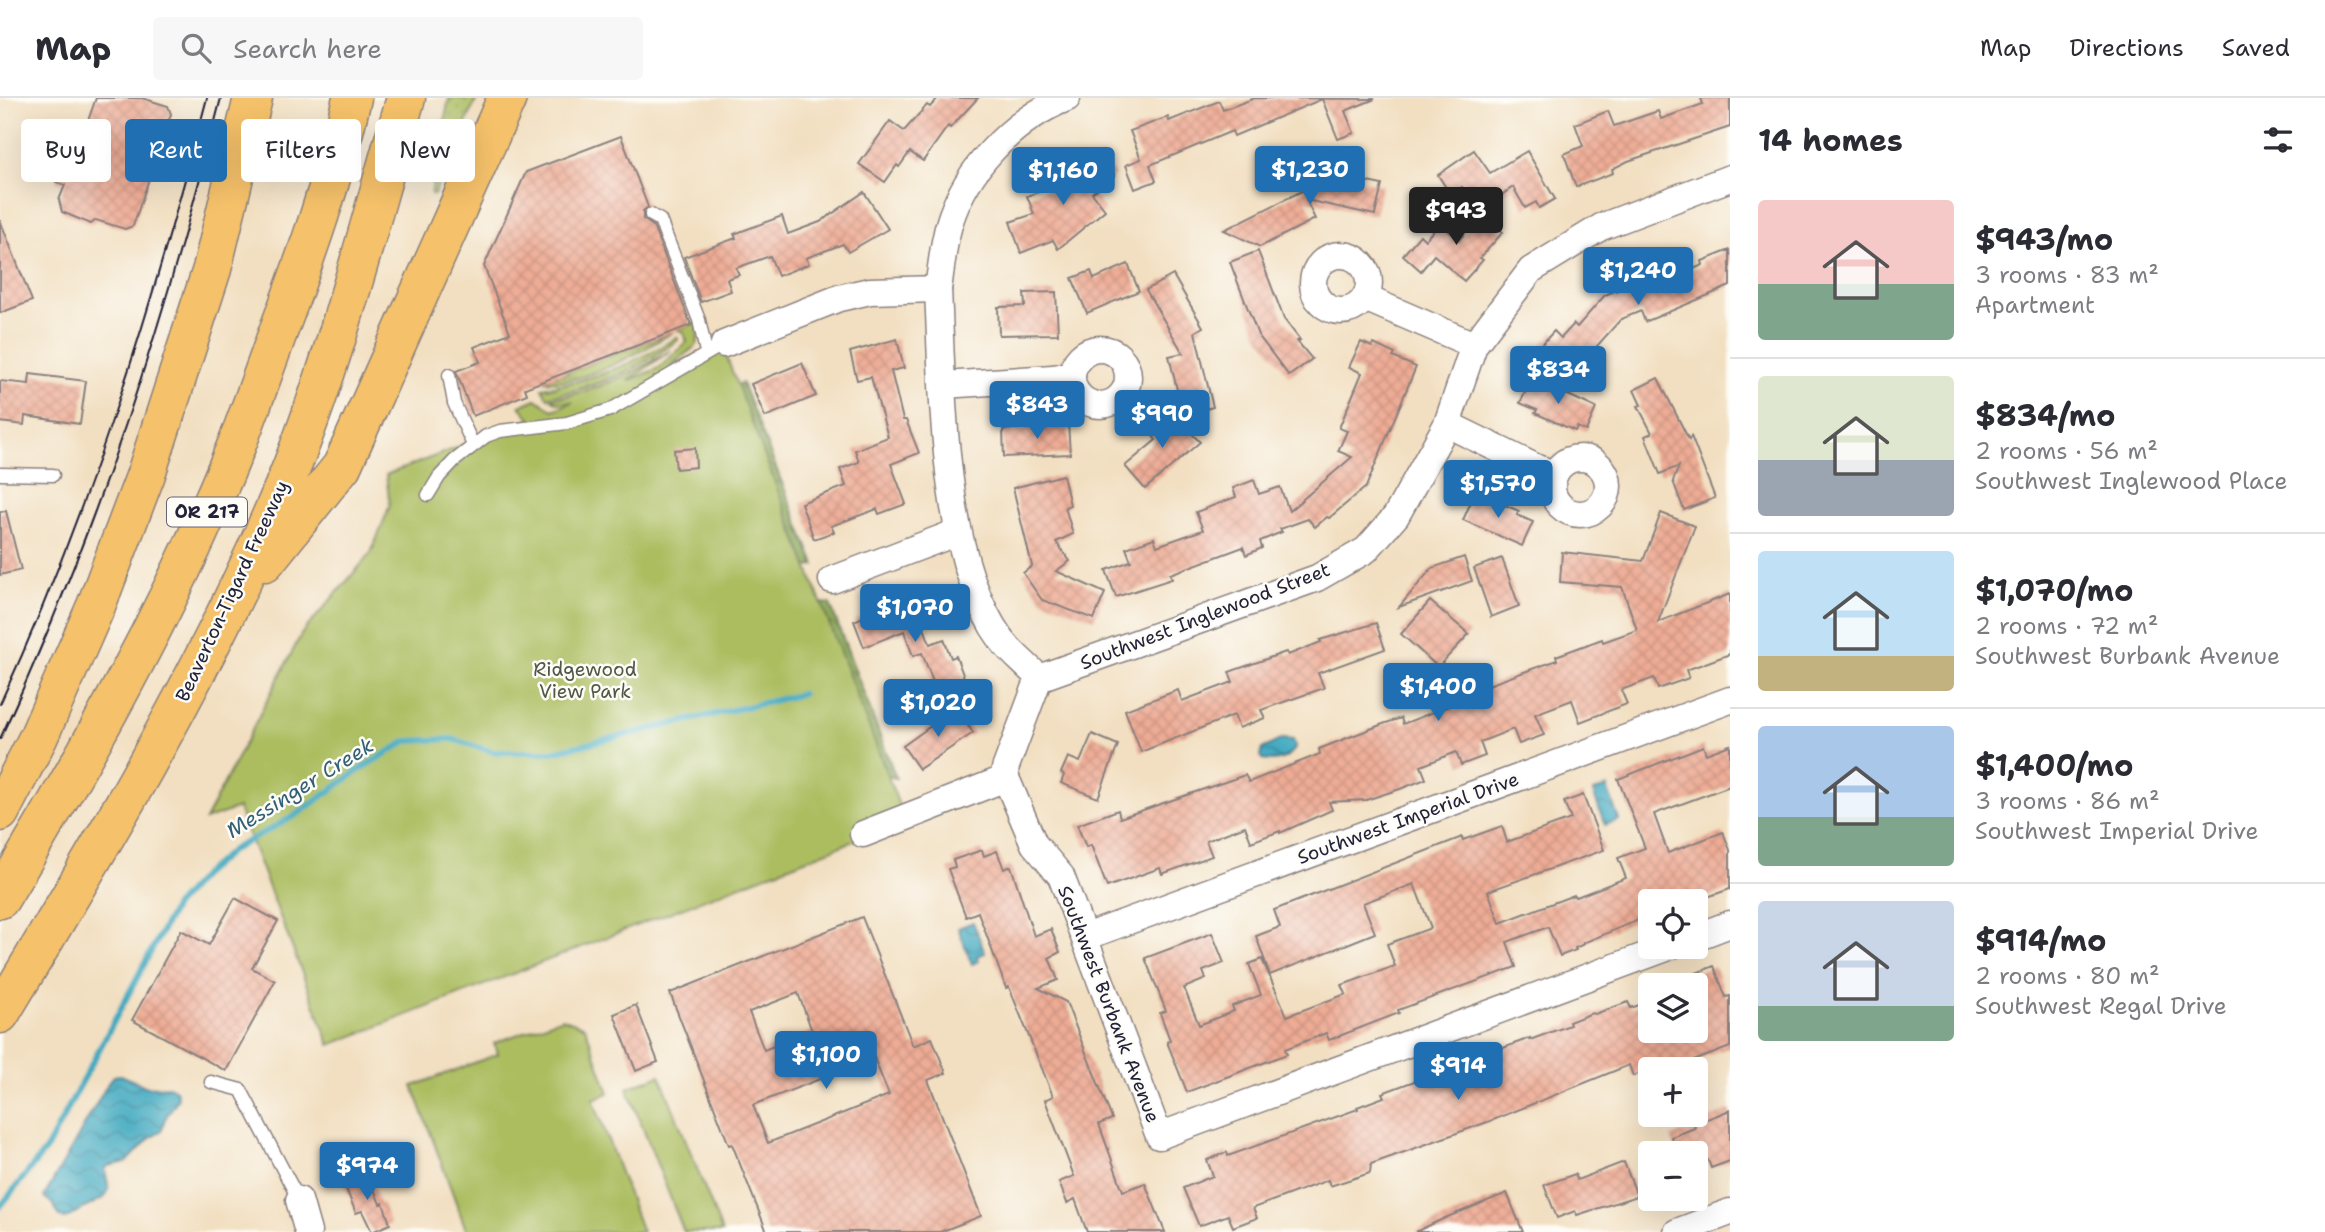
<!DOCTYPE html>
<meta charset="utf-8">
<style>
body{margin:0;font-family:"Shantell Sans",sans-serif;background:#f7f7f7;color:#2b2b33;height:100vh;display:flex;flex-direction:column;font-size:26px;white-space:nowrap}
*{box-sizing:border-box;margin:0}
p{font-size:23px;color:#7c7c81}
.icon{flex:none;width:38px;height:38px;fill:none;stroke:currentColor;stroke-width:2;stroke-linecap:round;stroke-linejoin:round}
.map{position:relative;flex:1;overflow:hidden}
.drawer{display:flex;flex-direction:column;background:#fff;width:595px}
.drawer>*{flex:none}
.hud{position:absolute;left:21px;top:21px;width:665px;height:63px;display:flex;gap:14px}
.buttons{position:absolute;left:1638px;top:791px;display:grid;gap:14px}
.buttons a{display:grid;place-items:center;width:70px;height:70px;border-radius:7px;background:#fff;box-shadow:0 7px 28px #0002;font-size:35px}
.price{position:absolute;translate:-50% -60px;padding:0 16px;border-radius:7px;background:#1f6fb2;color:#fff;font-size:23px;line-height:46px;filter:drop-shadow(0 2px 4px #0008)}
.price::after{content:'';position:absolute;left:50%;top:42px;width:21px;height:16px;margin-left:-10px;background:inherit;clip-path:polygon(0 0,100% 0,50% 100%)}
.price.selected{background:#222;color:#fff}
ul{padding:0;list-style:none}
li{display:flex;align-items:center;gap:21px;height:175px;padding:0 28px}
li+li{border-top:2px solid #e1e1e2}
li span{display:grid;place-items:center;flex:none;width:196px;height:140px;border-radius:7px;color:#555}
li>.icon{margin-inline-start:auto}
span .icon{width:84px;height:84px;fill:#fffc;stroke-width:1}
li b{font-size:30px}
h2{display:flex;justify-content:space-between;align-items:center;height:84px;padding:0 28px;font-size:30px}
.chip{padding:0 24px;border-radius:7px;background:#fff;box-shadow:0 7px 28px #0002;font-size:24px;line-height:63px}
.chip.selected{background:#1f6fb2;color:#fff}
header{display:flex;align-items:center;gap:42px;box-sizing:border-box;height:98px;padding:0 35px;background:#fff;border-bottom:2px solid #e1e1e2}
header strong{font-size:33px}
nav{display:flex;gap:38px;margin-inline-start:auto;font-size:24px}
.search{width:490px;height:63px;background:#f7f7f7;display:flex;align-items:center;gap:18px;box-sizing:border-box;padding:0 24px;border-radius:7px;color:#7c7c81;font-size:26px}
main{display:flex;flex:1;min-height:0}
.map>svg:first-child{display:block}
.grass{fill:url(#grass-dots);stroke:#67704e;stroke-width:2}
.forest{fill:url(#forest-crowns);stroke:#566348;stroke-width:2}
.wetland{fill:url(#wetland-marsh);stroke:#67704e;stroke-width:2}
.green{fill:#acbd60;stroke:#67704e;stroke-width:2}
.water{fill:url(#water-waves);stroke:#31667e;stroke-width:2}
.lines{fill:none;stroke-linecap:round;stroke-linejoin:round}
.stream{stroke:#40a9c0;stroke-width:6}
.building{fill:url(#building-cross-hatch);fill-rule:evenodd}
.service-casing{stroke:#8a807e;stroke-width:15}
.minor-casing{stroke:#8a807e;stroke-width:29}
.motorway-casing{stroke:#8a807e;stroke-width:41}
.service{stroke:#fff;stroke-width:12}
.minor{stroke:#fff;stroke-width:26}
.motorway{stroke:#f5c16b;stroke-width:38}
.tram{stroke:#22223b;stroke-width:2}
.labels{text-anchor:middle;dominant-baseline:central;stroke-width:5;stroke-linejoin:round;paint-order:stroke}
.shield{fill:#fdfcf7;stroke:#646373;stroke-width:2}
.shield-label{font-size:18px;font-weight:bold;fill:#22223b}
.street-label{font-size:19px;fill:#22223b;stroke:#fdfcf7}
.park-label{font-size:19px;fill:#525848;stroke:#fdfcf7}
.water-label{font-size:21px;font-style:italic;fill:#305f77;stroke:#fdfcf7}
</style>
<header>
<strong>Map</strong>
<div class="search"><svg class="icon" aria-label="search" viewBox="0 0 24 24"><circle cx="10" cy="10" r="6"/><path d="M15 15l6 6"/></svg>Search here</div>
<nav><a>Map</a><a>Directions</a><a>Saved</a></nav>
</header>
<main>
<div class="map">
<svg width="1730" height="1134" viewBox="0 0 1730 1134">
<defs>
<pattern id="grass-dots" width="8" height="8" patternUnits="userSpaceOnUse" patternTransform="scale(1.75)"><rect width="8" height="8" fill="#acbd60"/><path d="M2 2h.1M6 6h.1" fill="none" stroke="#94a254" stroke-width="1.8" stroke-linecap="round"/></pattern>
<pattern id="forest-crowns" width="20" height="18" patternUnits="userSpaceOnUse" patternTransform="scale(1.75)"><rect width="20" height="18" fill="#89a456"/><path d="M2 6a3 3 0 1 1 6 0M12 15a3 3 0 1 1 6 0" fill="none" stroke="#708548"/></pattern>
<pattern id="wetland-marsh" width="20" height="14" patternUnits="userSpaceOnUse" patternTransform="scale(1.75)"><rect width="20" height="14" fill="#acbd60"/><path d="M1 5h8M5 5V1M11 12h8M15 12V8" fill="none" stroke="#94a254"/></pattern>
<pattern id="water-waves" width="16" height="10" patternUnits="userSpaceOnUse" patternTransform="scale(1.75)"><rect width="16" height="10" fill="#40a9c0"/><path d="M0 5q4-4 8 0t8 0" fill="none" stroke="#35899d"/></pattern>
<pattern id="building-cross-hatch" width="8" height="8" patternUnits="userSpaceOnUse" patternTransform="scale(1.75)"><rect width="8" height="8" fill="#eeac95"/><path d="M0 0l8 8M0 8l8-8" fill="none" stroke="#cc9481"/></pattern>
</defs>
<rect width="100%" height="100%" fill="#fdfcf7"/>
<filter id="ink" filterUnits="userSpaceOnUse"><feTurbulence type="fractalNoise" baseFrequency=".0143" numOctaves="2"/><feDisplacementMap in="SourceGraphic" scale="14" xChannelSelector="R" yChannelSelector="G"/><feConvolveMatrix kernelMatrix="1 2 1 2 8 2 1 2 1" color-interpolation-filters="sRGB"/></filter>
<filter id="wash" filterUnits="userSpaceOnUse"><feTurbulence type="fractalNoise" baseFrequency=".00686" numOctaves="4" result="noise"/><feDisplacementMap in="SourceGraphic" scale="28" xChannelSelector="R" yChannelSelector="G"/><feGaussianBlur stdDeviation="1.57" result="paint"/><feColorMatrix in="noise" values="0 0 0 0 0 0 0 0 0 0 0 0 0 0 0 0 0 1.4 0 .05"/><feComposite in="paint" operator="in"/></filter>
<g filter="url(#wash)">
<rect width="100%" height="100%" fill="#f2dfc1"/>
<!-- grass -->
<polygon class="grass" points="449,0 477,0 434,97 431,96"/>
<!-- forest -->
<g class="forest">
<polygon points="742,285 815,467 809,469 796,467 736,289"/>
<polygon points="814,504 830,506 896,680 887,678"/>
</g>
<!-- wetland -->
<g class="wetland">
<path d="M 673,234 C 642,254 581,288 544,283 Z"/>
<path d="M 677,239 L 678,242 C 638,272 597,289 547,299 L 542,290 C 592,283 634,266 677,239 Z"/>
</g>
<!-- green -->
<g class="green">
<path d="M 697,224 L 698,243 L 696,248 L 669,268 L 722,247 L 905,723 L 330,947 L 238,710 L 205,722 L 302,535 L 371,455 L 390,407 L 386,377 L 531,321 L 520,308 L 536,301 L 553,312 L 573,304 L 558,305 L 551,301 C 596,293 633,276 671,252 L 628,283 L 659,270 L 687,244 L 684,235 L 678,232 Z"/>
<polygon points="562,920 585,929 609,995 593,1001 642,1134 467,1134 413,988 498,956 494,945"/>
<polygon points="660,977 722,1134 684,1134 627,990"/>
</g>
<!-- water -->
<g class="water">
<path d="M 1282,641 L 1293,642 L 1296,649 C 1290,660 1276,665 1264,662 L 1260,658 L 1262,651 Z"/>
<polygon points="1607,689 1619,722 1605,727 1593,694"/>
<polygon points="973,824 985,855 977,858 979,863 972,866 958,830"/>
<path d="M 121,977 L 147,989 L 169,988 L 176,992 L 178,1000 C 172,1012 163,1019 162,1032 L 148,1042 L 127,1064 L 108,1068 L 105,1072 L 109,1091 L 105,1099 L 65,1121 L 60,1119 L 53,1106 L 44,1099 L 108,985 L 114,978 Z"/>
</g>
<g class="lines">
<!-- stream -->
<polyline class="stream" points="0,1109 47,1050 175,808 202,778 232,752 296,717 365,668 407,643 452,641 494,654 552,654 802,596"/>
</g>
<g id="blocks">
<!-- building -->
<g class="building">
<polygon points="96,0 142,0 168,8 171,16 133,128 125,131 96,122 91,126 62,114 59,102 65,87 56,84 68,51 77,54"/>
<polygon points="938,0 978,0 950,30 948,28 923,63 910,54 899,69 897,67 885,84 859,66 890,23 904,33 927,7 930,9"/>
<polygon points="1255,0 1375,1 1345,13 1354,35 1338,41 1322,1 1234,38 1232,33 1150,67 1156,83 1135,91 1126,67 1141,61 1130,33 1168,19 1169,23 1219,3 1223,12"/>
<polygon points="1701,0 1730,0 1730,29 1628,63 1612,71 1613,75 1576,89 1564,56 1583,48 1575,26 1608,13 1614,28 1658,13 1661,21 1703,6"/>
<polygon points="621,38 648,109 643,113 643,121 653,128 691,227 525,290 527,296 473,318 456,273 480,264 474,249 510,235 484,168 526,74"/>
<polygon points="1474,52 1490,75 1527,53 1555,101 1539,110 1536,104 1525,110 1513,89 1479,113 1462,89 1450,96 1438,77"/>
<polygon points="1100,58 1115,77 1092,95 1105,112 1058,151 1053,142 1021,155 1010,124 1034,116 1027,98 1049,90 1081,65 1089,66"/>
<polygon points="1335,66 1359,72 1358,82 1382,87 1375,117 1306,102 1315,121 1260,149 1224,132 1322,83 1324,73 1332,75"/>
<polygon points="864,94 888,131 848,154 843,146 806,160 809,166 778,178 770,158 736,170 739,177 727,181 731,193 701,204 684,159 736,140 734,136 782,118 788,136 820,124"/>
<polygon points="1482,115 1503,134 1480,160 1483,162 1464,183 1434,157 1421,173 1403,157 1420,137 1425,142 1440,125 1459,142"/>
<polygon points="0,122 32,203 0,215"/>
<polygon points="1730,152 1730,188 1645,224 1641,213 1621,221 1572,276 1540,248 1554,233 1561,240 1574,226 1577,229 1605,197 1622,190 1621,187 1662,170 1667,182 1703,167 1702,163"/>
<polygon points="1258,153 1284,221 1300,242 1297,243 1312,261 1289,278 1258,237 1230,164"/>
<polygon points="1128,166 1139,193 1087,215 1072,180 1091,173 1094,181"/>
<polygon points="1173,177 1203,229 1195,234 1213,309 1183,317 1169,258 1183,255 1146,192"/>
<polygon points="1056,194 1058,236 999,237 998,209 1025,208 1024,195"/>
<polygon points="897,241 904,270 891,273 903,322 906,322 919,355 891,366 906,406 879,416 877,411 831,428 834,434 814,441 801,405 846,388 840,371 859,364 855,352 888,339 871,279 857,282 850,254"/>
<polygon points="1361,244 1372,249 1374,246 1395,256 1393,259 1416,269 1366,389 1329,420 1327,419 1315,429 1308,421 1280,431 1282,434 1260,443 1262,450 1246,457 1243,449 1170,476 1172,481 1116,499 1106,472 1131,463 1126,450 1154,440 1157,448 1203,432 1196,414 1236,399 1233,390 1254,382 1259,396 1280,389 1289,413 1352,359 1338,353 1347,333 1339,330 1362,275 1349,269"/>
<polygon points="802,265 816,298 765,319 751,286"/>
<polygon points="30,276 86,283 80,326 25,318 24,327 0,324 0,283 29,286"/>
<polygon points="1532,280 1596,310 1586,333 1577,329 1575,333 1535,315 1537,312 1520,305"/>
<polygon points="1658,280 1689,342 1691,338 1715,400 1684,412 1673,383 1679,368 1660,376 1645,338 1652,335 1638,308 1641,307 1634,292"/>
<polygon points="1169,313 1200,344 1145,391 1125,368 1156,342 1148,332"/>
<polygon points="1068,325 1070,356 1004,359 1003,332"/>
<polygon points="695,350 696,369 676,371 674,352"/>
<polygon points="1063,377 1070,407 1065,409 1073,436 1056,444 1070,463 1056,473 1105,495 1094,521 1042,502 1023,475 1032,468 1013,390"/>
<polygon points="1474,397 1497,407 1498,404 1519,413 1517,417 1533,424 1522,448 1463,422"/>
<polygon points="6,413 21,472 0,477 0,414"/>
<polygon points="1661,415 1695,428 1658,524 1730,496 1730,556 1686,572 1689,580 1658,591 1654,580 1621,592 1627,606 1580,624 1572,602 1535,616 1544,637 1519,646 1513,631 1480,644 1485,658 1461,667 1456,654 1421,668 1426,681 1400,691 1366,702 1329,704 1332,712 1280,735 1280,733 1251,744 1245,728 1206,743 1212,758 1162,776 1160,770 1107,789 1091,747 1086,749 1077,727 1118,712 1120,720 1245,677 1249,684 1320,656 1319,651 1383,626 1401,620 1403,626 1449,608 1447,602 1557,562 1556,558 1602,541 1603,544 1637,532 1622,489 1560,484 1562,454 1643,463"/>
<polygon points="1464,459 1472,483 1399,509 1432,470"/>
<polygon points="1502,460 1519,508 1491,519 1474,470"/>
<polygon points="912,497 930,546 944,541 951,560 956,558 968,590 941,605 922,555 913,558 904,533 864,549 854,523"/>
<polygon points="1430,503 1469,536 1438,569 1401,536"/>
<polygon points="1376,525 1385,551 1318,575 1324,590 1261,612 1265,620 1239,630 1234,617 1141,654 1125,612 1178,592 1182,603 1233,584 1229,574 1286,554 1288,557 1321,544 1320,542"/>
<polygon points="956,610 973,635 919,671 903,648"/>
<polygon points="1092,636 1118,647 1098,700 1061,685 1064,677 1061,675 1068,659 1080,664"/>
<polygon points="1730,647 1730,688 1654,716 1668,755 1723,734 1730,752 1730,791 1696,803 1650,803 1650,817 1583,845 1584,846 1575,850 1576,852 1560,858 1548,829 1507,844 1516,869 1398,912 1399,915 1329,942 1326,935 1285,951 1287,956 1187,994 1167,944 1170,942 1160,915 1166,913 1145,860 1212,835 1224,865 1203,873 1206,881 1184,890 1199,927 1234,913 1232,908 1261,897 1249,866 1262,861 1287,918 1346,896 1342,887 1395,868 1387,846 1431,830 1414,786 1363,805 1375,835 1270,877 1256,838 1280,829 1274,812 1462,739 1463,742 1502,728 1507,744 1571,721 1564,704 1583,697 1604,752 1488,793 1500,825 1574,797 1575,799 1579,798 1626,780 1618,760 1645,750 1618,681 1703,648 1706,656"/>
<polygon points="982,752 984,758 997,753 1004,771 1011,768 1034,838 1051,831 1060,854 1049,860 1058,882 1038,890 1066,904 1112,1021 1099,1026 1123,1093 1145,1085 1165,1134 1087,1134 1075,1101 1067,1105 1059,1084 1074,1078 1045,1002 1053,998 1009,889 1006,890 978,814 966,819 948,771 955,769 953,762"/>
<polygon points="235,800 278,823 252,870 275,883 226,973 132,922 181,832 209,847"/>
<path d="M 862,819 L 913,948 L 932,940 L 946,975 L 928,982 L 981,1118 L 940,1134 L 767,1134 L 732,1046 L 729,1047 L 670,895 ZM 798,895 L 812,933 L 764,952 L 749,914 ZM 874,960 L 889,997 L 768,1045 L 753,1007 Z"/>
<polygon points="1714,868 1726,899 1730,898 1730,949 1673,971 1668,971 1665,966 1633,978 1629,967 1493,1022 1371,1066 1370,1075 1330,1088 1328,1082 1253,1110 1257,1120 1233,1129 1228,1117 1199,1128 1183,1090 1213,1078 1207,1062 1227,1054 1228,1058 1358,1011 1357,1009 1384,999 1382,995 1530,940 1530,942 1570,927 1569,924 1592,915 1595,916 1628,904 1631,910 1650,903 1650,933 1696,933 1696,875"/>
<polygon points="636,907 658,964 636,973 614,916"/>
<polygon points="1730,1012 1730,1063 1711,1070 1708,1062 1696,1067 1696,1055 1677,1055 1671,1039 1695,1030 1694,1026"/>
<polygon points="1624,1064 1637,1098 1577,1117 1575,1113 1557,1120 1544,1087 1575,1076 1577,1082"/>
<polygon points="368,1076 380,1106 383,1105 390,1126 372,1134 362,1113 356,1115 344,1086"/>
<polygon points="1507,1095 1523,1134 1415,1134 1445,1120"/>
</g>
</g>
</g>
<g filter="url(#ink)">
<use href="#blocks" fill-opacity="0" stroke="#8a807e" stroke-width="2"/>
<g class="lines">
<!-- service casing -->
<g class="service-casing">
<g id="service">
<polyline points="651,117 660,122 699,222 706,254"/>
<polyline points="449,277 454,305 473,347"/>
<polyline points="0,376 53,377"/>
<polyline points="428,397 439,379 454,363 486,338 500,333 567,325 610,312 724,246"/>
<polyline points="211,984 241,992 299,1102"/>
</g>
</g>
<!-- minor casing -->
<g class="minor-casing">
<g id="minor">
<circle cx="1341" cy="185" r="28"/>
<path d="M 938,191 C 943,292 941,459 1001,541 C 1011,555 1027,567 1039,580"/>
<polyline points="1365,200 1474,247"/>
<path d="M 724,246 L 839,200 L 870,193 L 938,191 C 942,165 944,136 954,112 C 973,63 1019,19 1067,0"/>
<circle cx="1100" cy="279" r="28"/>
<polyline points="943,287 1053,280 1072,277"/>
<polyline points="1447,326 1537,370 1555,376"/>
<circle cx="1580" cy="388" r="28"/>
<polyline points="832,482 958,434"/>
<polyline points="1039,580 1005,671 1006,680 1034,746 1061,778 1159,1038 1669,849"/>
<polyline points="1039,580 1317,480 1366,452 1396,418 1447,326 1474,247 1531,172 1601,129 1730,80"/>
<polyline points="863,736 1006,680"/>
<polyline points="1085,839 1730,602"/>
<polyline points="1696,839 1730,826"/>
<polyline points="299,1102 308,1134"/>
<polyline points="1677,1134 1730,1114"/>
</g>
</g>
<!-- motorway casing -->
<g class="motorway-casing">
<g id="motorway">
<polyline points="265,464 342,368 507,0"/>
<polyline points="0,714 38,640 96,508 146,376 212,171 253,0"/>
<path d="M 0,801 C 88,655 173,505 237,346 C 251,310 264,273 277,237 C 306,159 334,81 352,0"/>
<path d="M 0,916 C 96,756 194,594 269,423 C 330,287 364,142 406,0"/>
</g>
</g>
<!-- service -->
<use href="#service" class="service"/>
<!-- minor -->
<use href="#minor" class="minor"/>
<!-- motorway -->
<use href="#motorway" class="motorway"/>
<!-- tram -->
<g class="tram">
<path d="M 0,606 C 91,409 152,209 207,0"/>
<path d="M 0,641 C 97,434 165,221 221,0"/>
</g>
</g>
</g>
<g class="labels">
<!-- shield labels -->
<rect class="shield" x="167" y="399.5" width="80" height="29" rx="5"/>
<g class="shield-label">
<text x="207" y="414">OR 217</text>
</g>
<!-- street labels -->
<g class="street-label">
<text transform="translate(232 493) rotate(-65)">Beaverton-Tigard Freeway</text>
<text transform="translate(1205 518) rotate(-21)">Southwest Inglewood Street</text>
<text transform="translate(1408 720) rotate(-20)">Southwest Imperial Drive</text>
<text transform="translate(1109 906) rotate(69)">Southwest Burbank Avenue</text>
</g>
<!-- park labels -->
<g class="park-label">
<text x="585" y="571">Ridgewood<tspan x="585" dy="22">View Park</tspan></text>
</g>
<!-- water labels -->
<g class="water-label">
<text transform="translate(300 690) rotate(-32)">Messinger Creek</text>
</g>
</g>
</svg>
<div class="buttons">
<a><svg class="icon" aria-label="locate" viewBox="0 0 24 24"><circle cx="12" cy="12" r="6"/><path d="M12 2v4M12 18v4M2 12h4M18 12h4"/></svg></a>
<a><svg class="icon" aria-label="layers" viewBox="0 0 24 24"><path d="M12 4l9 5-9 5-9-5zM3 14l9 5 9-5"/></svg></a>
<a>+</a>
<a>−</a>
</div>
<b class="price" style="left:1310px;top:108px">$1,230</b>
<b class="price" style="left:1063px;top:109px">$1,160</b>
<b class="price selected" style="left:1456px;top:149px">$943</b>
<b class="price" style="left:1638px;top:209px">$1,240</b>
<b class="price" style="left:1558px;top:308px">$834</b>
<b class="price" style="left:1037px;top:343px">$843</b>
<b class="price" style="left:1162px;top:352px">$990</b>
<b class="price" style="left:1498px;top:422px">$1,570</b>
<b class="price" style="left:915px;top:546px">$1,070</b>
<b class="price" style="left:1438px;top:625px">$1,400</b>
<b class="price" style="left:938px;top:641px">$1,020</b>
<b class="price" style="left:826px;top:993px">$1,100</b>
<b class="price" style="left:1458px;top:1004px">$914</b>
<b class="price" style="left:367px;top:1104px">$974</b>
<div class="hud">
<a class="chip">Buy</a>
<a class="chip selected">Rent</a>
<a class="chip">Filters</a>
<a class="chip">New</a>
</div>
</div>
<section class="drawer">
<h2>14 homes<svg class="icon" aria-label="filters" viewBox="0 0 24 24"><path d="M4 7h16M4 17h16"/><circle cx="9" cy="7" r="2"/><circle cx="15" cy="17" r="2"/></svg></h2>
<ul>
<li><span style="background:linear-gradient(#f6c9c9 60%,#7fa58c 0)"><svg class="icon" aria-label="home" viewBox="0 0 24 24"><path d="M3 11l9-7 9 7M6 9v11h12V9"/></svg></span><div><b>$943/mo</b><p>3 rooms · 83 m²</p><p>Apartment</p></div></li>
<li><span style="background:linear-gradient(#dfe7d0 60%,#9aa5b1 0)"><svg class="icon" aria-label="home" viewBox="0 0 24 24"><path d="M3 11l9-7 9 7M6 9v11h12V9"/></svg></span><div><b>$834/mo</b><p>2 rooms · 56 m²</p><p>Southwest Inglewood Place</p></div></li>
<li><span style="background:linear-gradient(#bfe0f5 75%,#c2b280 0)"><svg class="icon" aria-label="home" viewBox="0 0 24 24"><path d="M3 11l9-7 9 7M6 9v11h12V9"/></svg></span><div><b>$1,070/mo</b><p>2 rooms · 72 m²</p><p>Southwest Burbank Avenue</p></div></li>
<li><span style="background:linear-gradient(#a9c7e8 65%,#7fa58c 0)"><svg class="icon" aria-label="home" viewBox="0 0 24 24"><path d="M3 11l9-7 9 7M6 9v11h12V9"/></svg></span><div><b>$1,400/mo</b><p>3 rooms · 86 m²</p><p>Southwest Imperial Drive</p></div></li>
<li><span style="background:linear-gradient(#c9d6e8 75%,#7fa58c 0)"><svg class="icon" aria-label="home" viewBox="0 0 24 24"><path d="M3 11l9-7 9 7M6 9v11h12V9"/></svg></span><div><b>$914/mo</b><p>2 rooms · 80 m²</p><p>Southwest Regal Drive</p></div></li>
</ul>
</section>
</main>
